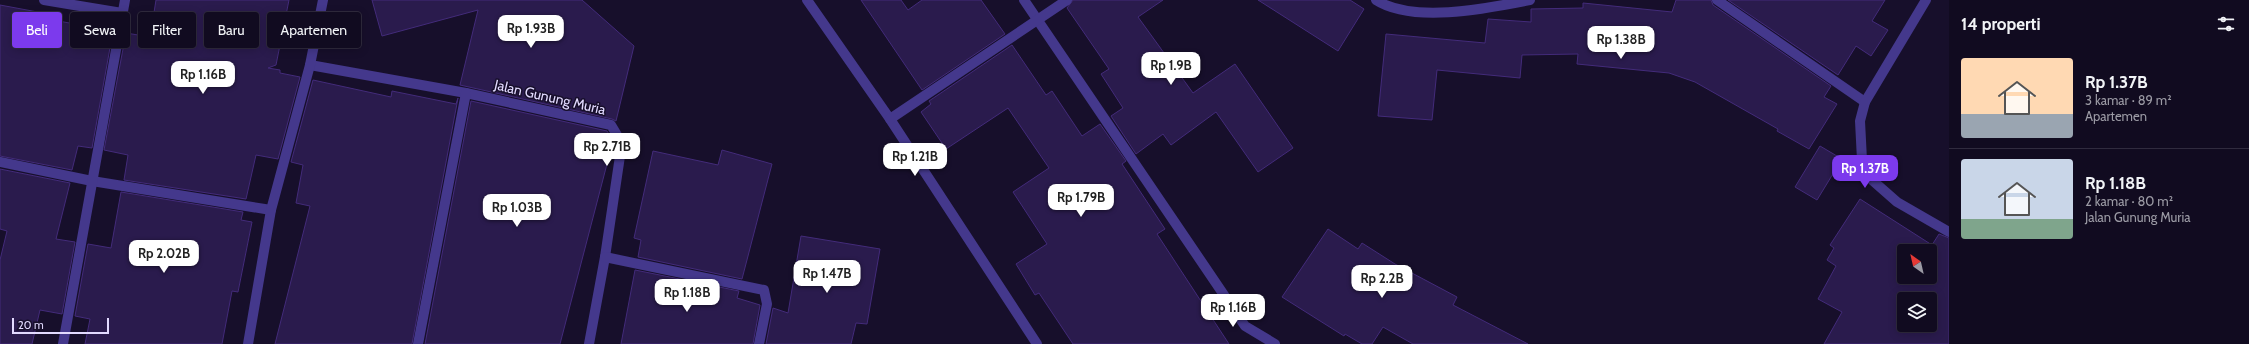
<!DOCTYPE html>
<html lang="id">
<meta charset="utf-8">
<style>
body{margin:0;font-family:Cabin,sans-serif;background:#1e192d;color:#f1f3f6;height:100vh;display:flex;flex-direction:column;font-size:15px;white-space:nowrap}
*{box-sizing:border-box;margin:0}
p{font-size:13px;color:#9c9ba5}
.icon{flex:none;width:22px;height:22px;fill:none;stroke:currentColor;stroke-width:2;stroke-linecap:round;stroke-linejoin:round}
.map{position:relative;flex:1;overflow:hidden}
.details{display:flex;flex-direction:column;background:#110b20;width:300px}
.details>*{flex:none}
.top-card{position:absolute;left:12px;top:12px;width:380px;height:36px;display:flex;gap:8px}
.needle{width:26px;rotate:326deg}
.fabs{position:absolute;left:1897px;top:244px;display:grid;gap:8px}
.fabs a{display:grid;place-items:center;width:40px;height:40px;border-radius:4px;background:#110b20;box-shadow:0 2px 10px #0003,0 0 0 1px #302b3e;font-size:20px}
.scale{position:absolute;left:12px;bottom:10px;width:97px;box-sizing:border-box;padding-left:4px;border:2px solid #e2daff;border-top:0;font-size:11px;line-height:14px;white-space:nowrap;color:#e2daff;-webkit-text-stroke:3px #170f2b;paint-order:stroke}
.price{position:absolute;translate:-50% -34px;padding:0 9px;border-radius:8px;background:#fff;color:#222;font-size:13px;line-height:26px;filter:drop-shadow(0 1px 2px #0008)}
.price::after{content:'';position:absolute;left:50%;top:24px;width:12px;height:9px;margin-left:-6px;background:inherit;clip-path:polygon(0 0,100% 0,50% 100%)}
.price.selected{background:#7c3aed;color:#fff}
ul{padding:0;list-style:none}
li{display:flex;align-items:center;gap:12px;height:100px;padding:0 12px}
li+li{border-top:1px solid #302b3e}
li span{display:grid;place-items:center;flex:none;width:112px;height:80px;border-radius:4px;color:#555}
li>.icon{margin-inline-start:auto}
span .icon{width:48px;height:48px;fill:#fffc;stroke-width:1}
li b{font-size:17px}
h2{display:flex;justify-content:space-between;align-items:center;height:48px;padding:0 12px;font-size:17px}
.chip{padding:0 14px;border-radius:4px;background:#110b20;box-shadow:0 2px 10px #0003,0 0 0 1px #302b3e;font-size:14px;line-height:36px}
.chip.selected{background:#7c3aed;color:#fff}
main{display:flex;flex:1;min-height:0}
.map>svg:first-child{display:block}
.building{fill:#2a1b4d;stroke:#432b7a;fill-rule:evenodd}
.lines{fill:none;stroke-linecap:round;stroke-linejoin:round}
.minor{stroke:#44388c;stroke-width:10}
.labels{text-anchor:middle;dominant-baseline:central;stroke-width:3;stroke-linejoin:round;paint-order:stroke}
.street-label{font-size:14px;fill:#e2daff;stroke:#170f2b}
</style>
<main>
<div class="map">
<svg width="1949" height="344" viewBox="0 0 1949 344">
<rect width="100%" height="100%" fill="#170f2b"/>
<!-- building -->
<g class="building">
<polygon points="156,0 289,0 276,65 268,68 280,70 280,73 300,77 278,159 256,155 246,199 124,180 128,155 104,150 126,33 150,37"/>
<polygon points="372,0 582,0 634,46 616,121 612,119 460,85 478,10 382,36"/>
<polygon points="861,0 901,0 908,10 922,0 981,0 1005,34 922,90"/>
<polygon points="1073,0 1163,0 1138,17 1193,93 1235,64 1293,148 1258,172 1216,112 1171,145 1163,134 1136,154 1111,116 1123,108 1101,74 1109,69 1067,8"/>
<polygon points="1258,0 1350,0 1364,9 1338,51"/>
<polygon points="1676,0 1711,0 1713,5 1831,86 1824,97 1837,104 1809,149 1777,131 1778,129 1695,82 1669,73 1577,64 1578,54 1522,55 1520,78 1437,70 1432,120 1378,116 1386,34 1485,43 1488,19 1531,22 1531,9 1583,8 1583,3 1672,12"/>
<polygon points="1728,0 1885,0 1872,21 1888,30 1871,56 1856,46 1838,75"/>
<polygon points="0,5 43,13 42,18 113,31 92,148 78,146 72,170 0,156"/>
<polygon points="1012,45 1046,95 1052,91 1082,136 1100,124 1126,161 1122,164 1165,229 1157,234 1229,344 1073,344 1039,293 1035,295 1016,264 1047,244 1013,192 1049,168 1008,108 946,149 921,112 931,104 929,101"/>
<polygon points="313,80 391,97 392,91 456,104 458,98 412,344 275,344 310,206 296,203 303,165 291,162"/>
<polygon points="471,101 607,131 613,141 560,344 425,344"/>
<polygon points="1820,146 1842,159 1817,200 1795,187"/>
<polygon points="722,150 772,164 742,279 638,257 641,240 634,238 653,151 718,165"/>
<polygon points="0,169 70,183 56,239 75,242 62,314 40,310 32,344 0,344 0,260 7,231 0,229"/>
<polygon points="121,192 243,212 241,220 252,222 238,292 232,291 222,344 85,344 90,319 75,316 88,244 111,248"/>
<path d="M 1860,199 L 1932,245 L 1939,234 L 1949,238 L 1949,344 L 1824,344 L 1842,312 L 1818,299 L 1836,266 L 1827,260 L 1834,248 L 1830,245 ZM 1904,251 L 1930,251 L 1930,277 L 1904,277 ZM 1904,299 L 1930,299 L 1930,325 L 1904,325 Z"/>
<polygon points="1328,229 1358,249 1362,243 1395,264 1457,297 1453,305 1528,344 1413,344 1383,327 1372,344 1362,344 1345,334 1344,336 1282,297"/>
<polygon points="801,236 880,249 867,324 856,323 851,344 766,344 773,308 788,313"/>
<polygon points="635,270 739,291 737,298 760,305 753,344 621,344"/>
</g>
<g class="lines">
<!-- minor -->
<g class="minor">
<polyline points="44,0 122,13"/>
<polyline points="807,0 890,119 1037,344"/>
<polyline points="1024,0 1245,326 1275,344"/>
<path d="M 1376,0 C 1413,24 1489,8 1530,0"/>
<polyline points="1717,0 1865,102"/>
<polyline points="1926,0 1865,102 1860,121 1862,160 1872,180 1897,202 1949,232"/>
<polyline points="310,65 466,93 611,125 620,140 620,156 605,257 589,344"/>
<polyline points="890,119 1067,0"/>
<polyline points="0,162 92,181 271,210"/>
<polyline points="605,257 764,290 767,304 759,344"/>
<polyline points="63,344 125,0"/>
<polyline points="248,344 271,210 310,65 323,0"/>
<polyline points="418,344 466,93"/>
</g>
</g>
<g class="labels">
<!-- street labels -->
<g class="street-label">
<text transform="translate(550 97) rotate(13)">Jalan Gunung Muria</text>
</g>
</g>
</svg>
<div class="fabs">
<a><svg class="needle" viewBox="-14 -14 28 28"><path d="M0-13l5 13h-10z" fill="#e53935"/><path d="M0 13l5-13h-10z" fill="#9c9ba5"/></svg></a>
<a><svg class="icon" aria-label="layers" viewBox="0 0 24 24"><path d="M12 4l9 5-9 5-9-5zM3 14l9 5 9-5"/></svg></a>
</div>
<div class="scale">20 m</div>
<b class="price" style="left:531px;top:49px">Rp 1.93B</b>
<b class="price" style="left:1621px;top:60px">Rp 1.38B</b>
<b class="price" style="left:1171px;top:86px">Rp 1.9B</b>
<b class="price" style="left:203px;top:95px">Rp 1.16B</b>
<b class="price" style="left:607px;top:167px">Rp 2.71B</b>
<b class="price" style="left:915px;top:177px">Rp 1.21B</b>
<b class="price selected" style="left:1865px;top:189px">Rp 1.37B</b>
<b class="price" style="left:1081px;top:218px">Rp 1.79B</b>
<b class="price" style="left:517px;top:228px">Rp 1.03B</b>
<b class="price" style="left:164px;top:274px">Rp 2.02B</b>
<b class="price" style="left:827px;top:294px">Rp 1.47B</b>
<b class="price" style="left:1382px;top:299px">Rp 2.2B</b>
<b class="price" style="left:687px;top:313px">Rp 1.18B</b>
<b class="price" style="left:1233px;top:328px">Rp 1.16B</b>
<div class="top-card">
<a class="chip selected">Beli</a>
<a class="chip">Sewa</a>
<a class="chip">Filter</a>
<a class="chip">Baru</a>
<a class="chip">Apartemen</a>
</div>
</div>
<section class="details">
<h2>14 properti<svg class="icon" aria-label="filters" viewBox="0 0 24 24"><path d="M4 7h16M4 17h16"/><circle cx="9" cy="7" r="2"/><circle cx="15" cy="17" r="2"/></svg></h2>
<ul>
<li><span style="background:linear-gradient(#ffd9b3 70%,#9aa5b1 0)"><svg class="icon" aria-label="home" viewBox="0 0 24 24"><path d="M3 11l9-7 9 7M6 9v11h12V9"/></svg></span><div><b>Rp 1.37B</b><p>3 kamar · 89 m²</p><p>Apartemen</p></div></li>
<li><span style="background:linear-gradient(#c9d6e8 75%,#7fa58c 0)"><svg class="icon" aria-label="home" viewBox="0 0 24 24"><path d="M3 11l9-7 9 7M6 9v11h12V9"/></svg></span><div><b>Rp 1.18B</b><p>2 kamar · 80 m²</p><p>Jalan Gunung Muria</p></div></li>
</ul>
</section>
</main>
